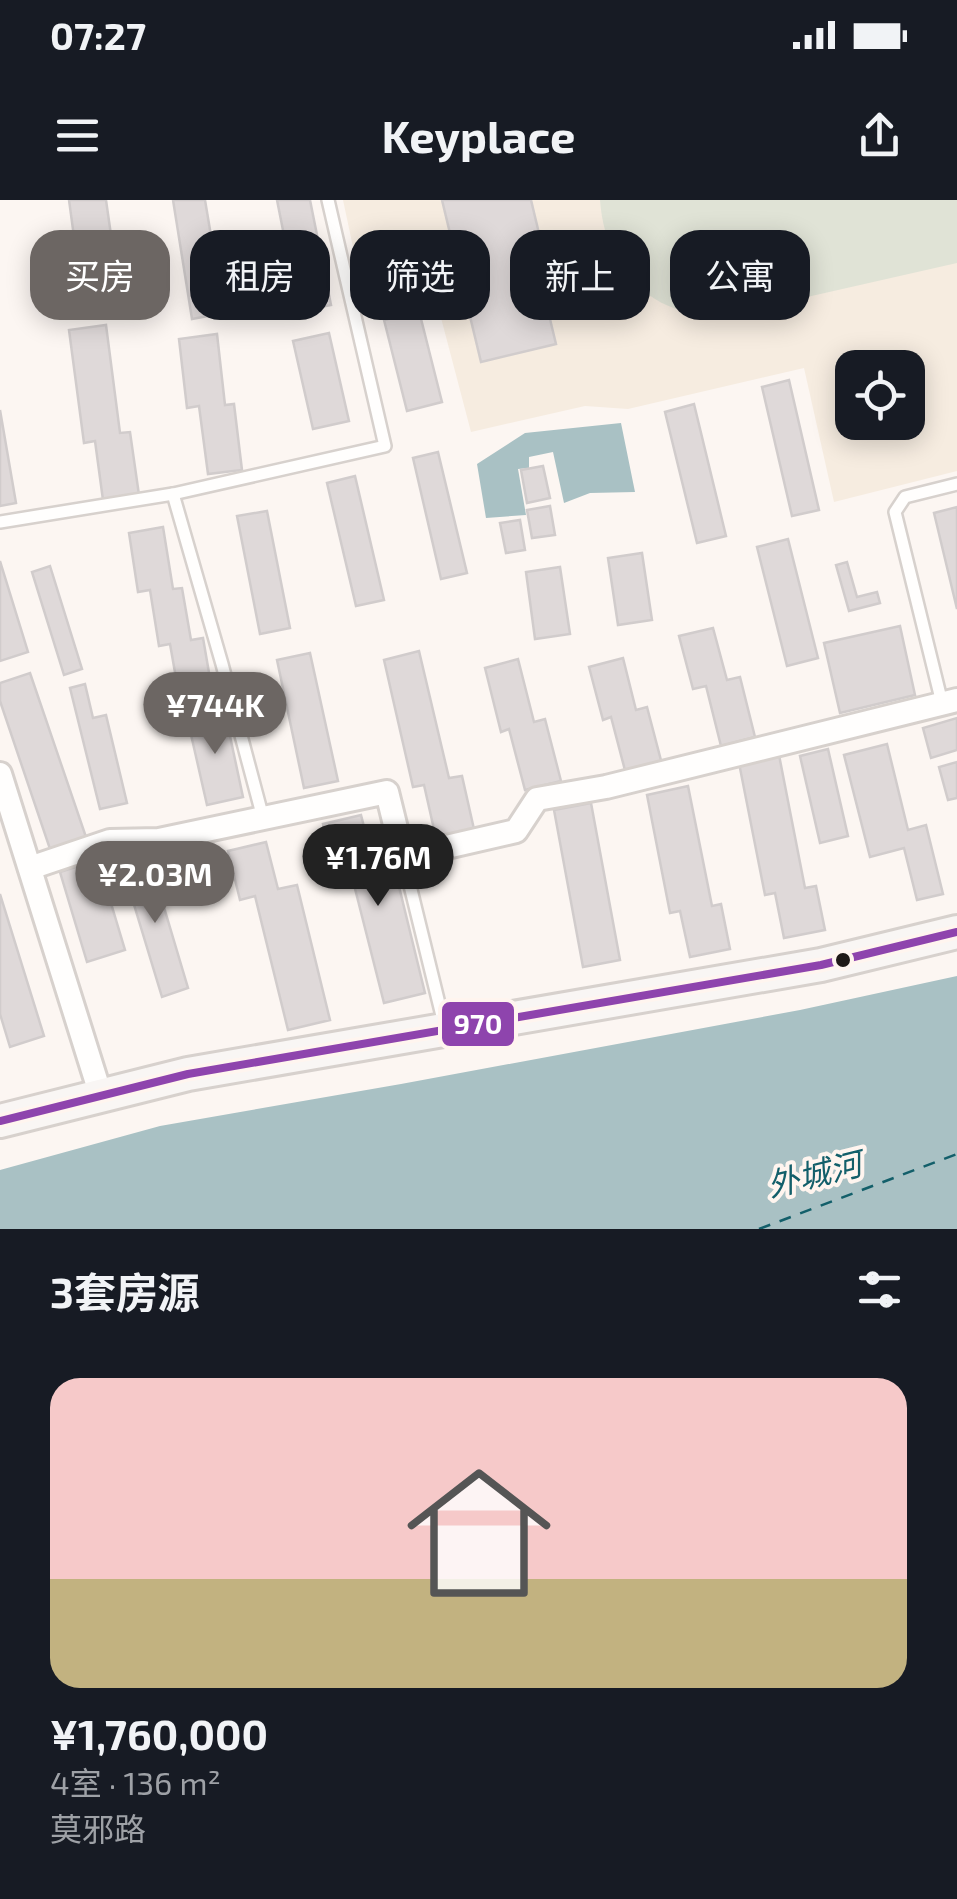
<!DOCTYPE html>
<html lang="zh">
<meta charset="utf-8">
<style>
body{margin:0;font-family:"Exo 2","Noto Sans SC",sans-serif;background:#242831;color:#f1f3f6;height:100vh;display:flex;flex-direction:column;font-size:38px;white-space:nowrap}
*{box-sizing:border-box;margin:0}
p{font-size:32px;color:#9ea1a6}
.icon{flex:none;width:55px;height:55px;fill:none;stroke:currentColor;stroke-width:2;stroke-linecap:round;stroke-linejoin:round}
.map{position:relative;height:1029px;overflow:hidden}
.details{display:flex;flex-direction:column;background:#171b24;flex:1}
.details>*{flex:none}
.hud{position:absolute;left:30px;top:30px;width:898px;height:90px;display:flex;gap:20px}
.fabs{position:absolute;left:835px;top:150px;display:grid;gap:20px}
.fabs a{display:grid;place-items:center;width:90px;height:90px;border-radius:20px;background:#171b24;box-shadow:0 5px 25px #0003;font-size:50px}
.price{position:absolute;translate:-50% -85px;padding:0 22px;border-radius:35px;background:#6c6663;color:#fff;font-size:32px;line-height:65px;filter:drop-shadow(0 2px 5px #0008)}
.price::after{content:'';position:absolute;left:50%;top:60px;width:30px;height:22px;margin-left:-15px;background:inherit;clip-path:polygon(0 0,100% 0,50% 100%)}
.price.active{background:#222;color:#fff}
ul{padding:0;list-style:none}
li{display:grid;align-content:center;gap:20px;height:530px;padding:0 50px}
li span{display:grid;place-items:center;height:310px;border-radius:30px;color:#555}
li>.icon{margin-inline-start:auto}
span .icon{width:180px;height:180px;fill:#fffc;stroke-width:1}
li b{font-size:42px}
h2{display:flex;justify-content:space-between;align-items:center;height:120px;padding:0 50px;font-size:42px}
.pill{padding:0 35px;border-radius:30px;background:#171b24;box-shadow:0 5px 25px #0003;font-size:35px;line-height:90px}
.pill.active{background:#6c6663;color:#fff}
.status{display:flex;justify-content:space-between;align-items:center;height:70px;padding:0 50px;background:#171b24;direction:ltr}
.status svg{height:28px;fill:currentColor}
header{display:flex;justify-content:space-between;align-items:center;height:130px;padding:0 50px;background:#171b24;font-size:45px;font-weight:700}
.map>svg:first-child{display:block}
.education{fill:#f6ece0;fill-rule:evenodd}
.green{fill:#e0e3d6}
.water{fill:#a9c1c4}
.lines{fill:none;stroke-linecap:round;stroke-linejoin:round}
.ferry{stroke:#135f6a;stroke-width:2.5;stroke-dasharray:12 10;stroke-linecap:butt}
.building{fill:#dfd9d9;stroke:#d1cccc;stroke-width:2.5}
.service-casing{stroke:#d7d1cd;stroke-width:16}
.minor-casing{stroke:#d7d1cd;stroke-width:28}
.secondary-casing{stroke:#d7d1cd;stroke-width:38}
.service{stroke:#fffefd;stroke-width:11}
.minor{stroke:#fffefd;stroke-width:22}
.secondary{stroke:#f9f6f4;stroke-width:32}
.bus-1-casing{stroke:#fff5ef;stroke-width:15}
.bus-1{stroke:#8e44ad;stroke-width:8}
.bus-dot{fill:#1f1916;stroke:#fff5ef;stroke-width:4}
.labels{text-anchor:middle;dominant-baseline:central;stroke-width:8;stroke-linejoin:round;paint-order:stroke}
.water-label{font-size:32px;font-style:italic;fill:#135f6a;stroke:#fff5ef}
.line-badge{stroke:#fff5ef;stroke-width:4}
.badge-label{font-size:28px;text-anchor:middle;font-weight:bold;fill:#fff}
</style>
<div class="status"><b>07:27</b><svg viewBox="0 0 49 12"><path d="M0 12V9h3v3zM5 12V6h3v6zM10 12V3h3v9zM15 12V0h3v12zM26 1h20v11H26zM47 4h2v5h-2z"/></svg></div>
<header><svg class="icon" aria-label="menu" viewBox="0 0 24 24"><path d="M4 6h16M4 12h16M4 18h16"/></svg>Keyplace<svg class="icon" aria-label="share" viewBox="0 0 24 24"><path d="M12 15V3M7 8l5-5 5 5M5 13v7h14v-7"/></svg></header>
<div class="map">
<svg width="957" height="1029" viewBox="0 0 957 1029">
<rect width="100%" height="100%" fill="#fcf6f2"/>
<!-- education -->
<path class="education" d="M 343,0 L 957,0 L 957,271 L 834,302 L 804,168 L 628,209 L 585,206 L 471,232 L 435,95 L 367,113 ZM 852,168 L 908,168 L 908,222 L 852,222 Z"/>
<!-- green -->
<path class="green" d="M 600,0 L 957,0 L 957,63 L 719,117 C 648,114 605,69 600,0 Z"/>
<!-- water -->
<g class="water">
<polygon points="621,223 635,292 590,293 564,303 553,252 529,257 529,268 518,269 526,315 486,318 477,264 525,233"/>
<polygon points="957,776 957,1029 0,1029 0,970 160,926 401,884 800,810"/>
</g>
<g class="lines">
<!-- ferry -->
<polyline class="ferry" points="759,1029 957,954"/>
</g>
<!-- building -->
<g class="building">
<polygon points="69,0 106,0 120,98 83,103"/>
<polygon points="173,0 205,0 224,113 192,119"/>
<polygon points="277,0 310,0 331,105 299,111"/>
<polygon points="442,0 531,0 558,113 549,115 556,144 481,162"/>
<polygon points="419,111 442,202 407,211 384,120"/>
<polygon points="106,125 120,233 130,232 139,295 103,300 95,241 84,243 69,130"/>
<polygon points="329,133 349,221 313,229 293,141"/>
<polygon points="217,134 225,205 234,204 242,270 208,274 199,206 187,208 179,139"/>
<polygon points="789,180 819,310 792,316 762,187"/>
<polygon points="694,204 726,336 697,343 665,212"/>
<polygon points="0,210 16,303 0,306"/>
<polygon points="438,252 467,373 441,379 413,258"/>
<polygon points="543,266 550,298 527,303 521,270"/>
<polygon points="355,276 384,400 356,406 327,283"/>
<polygon points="550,306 555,335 532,338 527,310"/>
<polygon points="957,307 957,409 934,313"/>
<polygon points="267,311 290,428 260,434 237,316"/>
<polygon points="520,320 525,350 506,353 500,323"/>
<polygon points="163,327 173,389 182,388 191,440 203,438 212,490 179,495 170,444 159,446 150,390 138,392 129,333"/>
<polygon points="788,339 818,458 787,466 757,347"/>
<polygon points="642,353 652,420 618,425 608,358"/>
<polygon points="0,361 28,452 0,461"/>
<polygon points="847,362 857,397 877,392 880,403 849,411 836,365"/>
<polygon points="50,366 82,469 64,475 32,372"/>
<polygon points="560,367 570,434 535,439 526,372"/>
<polygon points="900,426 915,495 840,513 824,443"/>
<polygon points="713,428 727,480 740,477 755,537 721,546 706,486 693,489 679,436"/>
<polygon points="419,451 449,578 462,576 476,638 438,647 424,585 413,587 384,460"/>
<polygon points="310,453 338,581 304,588 277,460"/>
<polygon points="623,458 636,510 647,507 663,568 627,578 611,517 603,520 589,467"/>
<polygon points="518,459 534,522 545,519 561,581 525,590 509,529 501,532 485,468"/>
<polygon points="30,473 87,640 51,652 0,501 0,483"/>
<polygon points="85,484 93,518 106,515 127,603 100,609 70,488"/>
<polygon points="224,508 243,597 207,605 187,517"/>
<polygon points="957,518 957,550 931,558 923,528"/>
<polygon points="887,544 908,630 926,625 943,694 917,700 904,648 870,657 844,555"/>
<polygon points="828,549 848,636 820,643 800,556"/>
<polygon points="779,555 805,688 816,686 825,730 784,738 775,693 765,695 739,563"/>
<polygon points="957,562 957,598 948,600 939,567"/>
<polygon points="688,586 712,706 721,704 730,749 690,757 680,711 670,713 647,595"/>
<polygon points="591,603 620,760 583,767 554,610"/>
<polygon points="361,615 373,662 392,658 425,793 384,803 350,669 335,673 323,624"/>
<polygon points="266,642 278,689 297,685 330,820 288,830 255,696 240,700 228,651"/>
<polygon points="149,657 188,788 162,797 122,665"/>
<polygon points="98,660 125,750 87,762 60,672"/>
<polygon points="0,694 44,836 10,847 0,814"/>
</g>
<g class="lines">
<!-- service casing -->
<g class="service-casing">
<g id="service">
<polyline points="173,294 222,464 263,618"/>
<polyline points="0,322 173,294 385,246 328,0"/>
<polyline points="942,503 895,312 905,297 957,284"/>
<polyline points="403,657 445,828"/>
</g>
</g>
<!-- minor casing -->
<g class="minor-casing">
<g id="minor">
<polyline points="0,574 101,896"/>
<polyline points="30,668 110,641 159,640 387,592 403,657 516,631 537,599 606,587 957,500"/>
</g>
</g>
<!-- secondary casing -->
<g class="secondary-casing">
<polyline id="secondary" points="0,921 188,874 821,765 957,732"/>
</g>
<!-- service -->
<use href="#service" class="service"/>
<!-- minor -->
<use href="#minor" class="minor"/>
<!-- secondary -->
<use href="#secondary" class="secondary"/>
<!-- bus-1 casing -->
<g class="bus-1-casing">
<polyline id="bus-1" points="0,921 188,874 821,765 957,732"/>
</g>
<!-- bus-1 -->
<use href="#bus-1" class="bus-1"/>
</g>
<!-- markers -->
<circle class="bus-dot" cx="843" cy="760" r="9"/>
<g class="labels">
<!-- water labels -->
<g class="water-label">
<text transform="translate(814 973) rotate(-14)">外城河</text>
</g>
</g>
<rect class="line-badge" x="440" y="800" width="76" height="48" rx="10" fill="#8e44ad"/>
<g class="badge-label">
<text x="478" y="834">970</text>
</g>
</svg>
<div class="fabs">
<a><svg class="icon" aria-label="locate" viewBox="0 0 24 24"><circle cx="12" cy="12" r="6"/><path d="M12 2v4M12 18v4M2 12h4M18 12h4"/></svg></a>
</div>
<b class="price" style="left:215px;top:557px">¥744K</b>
<b class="price active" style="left:378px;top:709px">¥1.76M</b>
<b class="price" style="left:155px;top:726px">¥2.03M</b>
<div class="hud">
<a class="pill active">买房</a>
<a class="pill">租房</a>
<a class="pill">筛选</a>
<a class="pill">新上</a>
<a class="pill">公寓</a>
</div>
</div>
<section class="details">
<h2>3套房源<svg class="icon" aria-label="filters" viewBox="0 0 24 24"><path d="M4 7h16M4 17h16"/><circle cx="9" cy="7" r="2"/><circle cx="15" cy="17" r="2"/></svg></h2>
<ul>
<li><span style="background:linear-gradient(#f6c9c9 65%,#c2b280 0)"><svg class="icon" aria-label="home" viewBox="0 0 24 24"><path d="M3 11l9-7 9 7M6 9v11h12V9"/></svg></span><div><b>¥1,760,000</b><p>4室 · 136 m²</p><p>莫邪路</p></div></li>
</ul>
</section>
